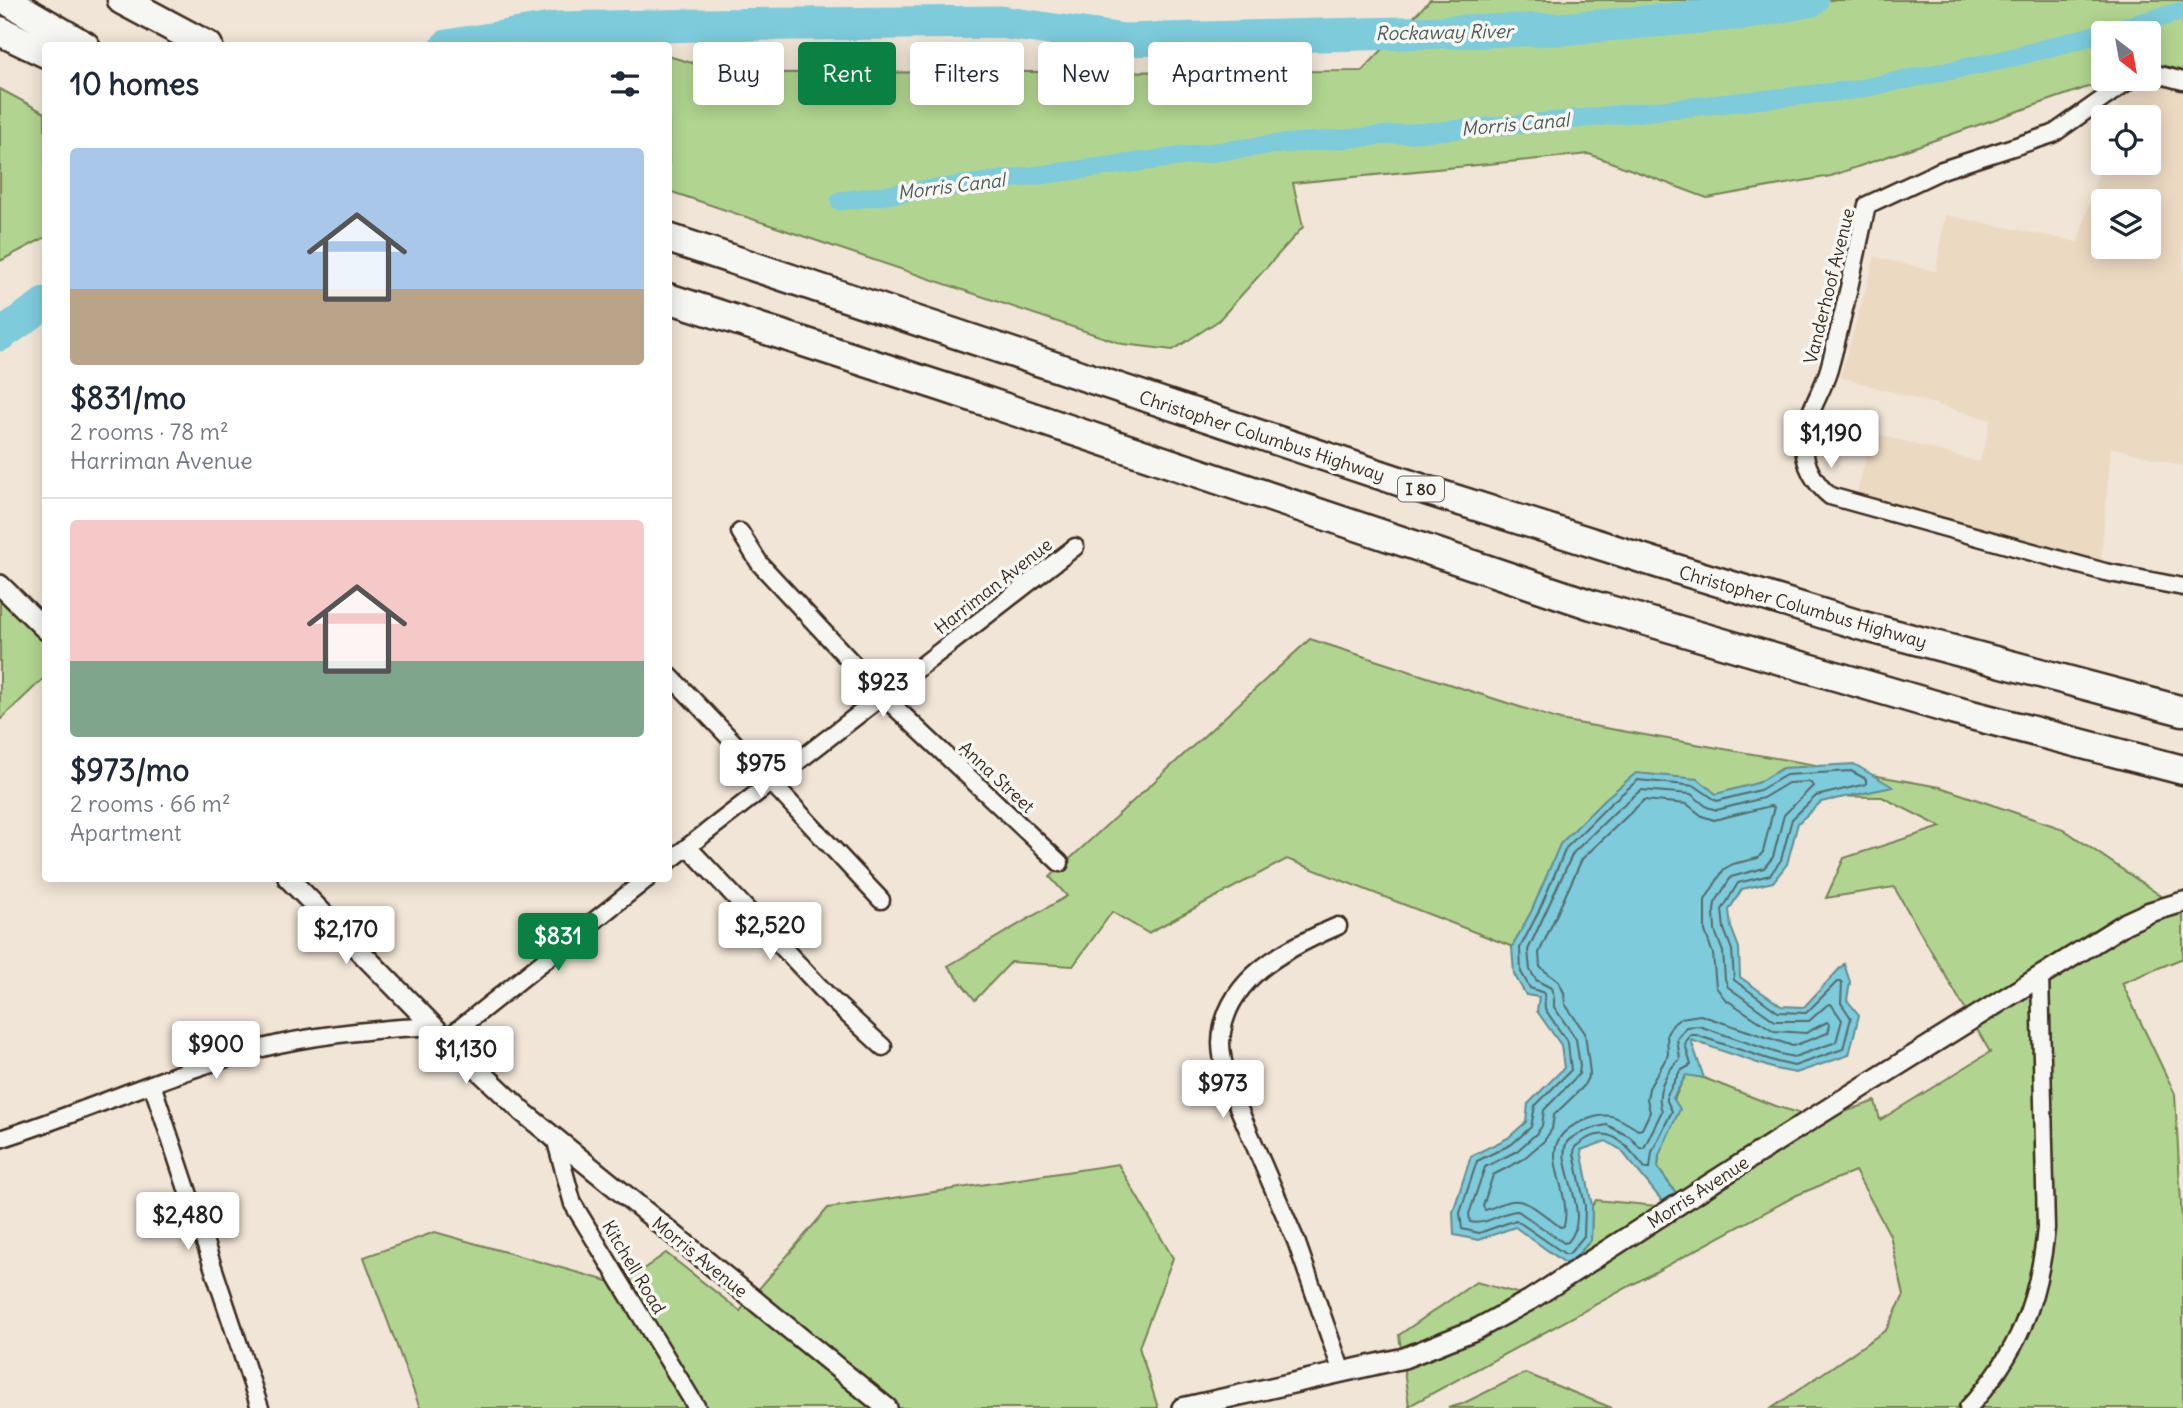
<!DOCTYPE html>
<meta charset="utf-8">
<style>
body{margin:0;font-family:Delius,sans-serif;background:#f6f6f7;color:#1f2937;height:100vh;display:flex;flex-direction:column;font-size:26px;white-space:nowrap}
*{box-sizing:border-box;margin:0}
p{font-size:23px;color:#747a83}
.icon{flex:none;width:38px;height:38px;fill:none;stroke:currentColor;stroke-width:2;stroke-linecap:round;stroke-linejoin:round}
.map{position:relative;flex:1;overflow:hidden}
.sheet{position:absolute;left:42px;top:42px;width:630px;height:840px;display:flex;flex-direction:column;background:#fff;border-radius:7px;box-shadow:0 4px 18px #0003}
.sheet>*{flex:none}
.banner{position:absolute;left:693px;top:42px;width:665px;height:63px;display:flex;gap:14px}
.needle{width:46px;rotate:149deg}
.fabs{position:absolute;left:2091px;top:21px;display:grid;gap:14px}
.fabs a{display:grid;place-items:center;width:70px;height:70px;border-radius:7px;background:#fff;box-shadow:0 4px 18px #0003;font-size:35px}
.price{position:absolute;translate:-50% -60px;padding:0 16px;border-radius:7px;background:#fff;color:#222;font-size:23px;line-height:46px;filter:drop-shadow(0 2px 4px #0008)}
.price::after{content:'';position:absolute;left:50%;top:42px;width:21px;height:16px;margin-left:-10px;background:inherit;clip-path:polygon(0 0,100% 0,50% 100%)}
.price.current{background:#0b8043;color:#fff}
ul{padding:0;list-style:none}
li{display:grid;align-content:center;gap:14px;height:371px;padding:0 28px}
li+li{border-top:2px solid #e0e1e3}
li span{display:grid;place-items:center;height:217px;border-radius:7px;color:#555}
li>.icon{margin-inline-start:auto}
span .icon{width:126px;height:126px;fill:#fffc;stroke-width:1}
li b{font-size:30px}
h2{display:flex;justify-content:space-between;align-items:center;height:84px;padding:0 28px;font-size:30px}
.tag{padding:0 24px;border-radius:7px;background:#fff;box-shadow:0 4px 18px #0003;font-size:24px;line-height:63px}
.tag.current{background:#0b8043;color:#fff}
.map>svg:first-child{display:block}
.built{fill:#ecd9c2;fill-rule:evenodd}
.green{fill:#b1d590;stroke:#768057;stroke-width:2}
.water{fill:#7dcbdb;stroke:#638b8f;stroke-width:2}
.lines{fill:none;stroke-linecap:round;stroke-linejoin:round}
.shore{stroke:#556a6a;stroke-width:2}
.canal{stroke:#7dcbdb;stroke-width:19}
.river{stroke:#7dcbdb;stroke-width:33}
.minor-casing{stroke:#3b2a1e;stroke-width:21}
.tertiary-casing{stroke:#3b2a1e;stroke-width:24}
.motorway-casing{stroke:#3b2a1e;stroke-width:33}
.minor{stroke:#f6f6f2;stroke-width:16}
.tertiary{stroke:#f6f6f2;stroke-width:19}
.motorway{stroke:#f6f6f2;stroke-width:28}
.labels{text-anchor:middle;dominant-baseline:central;stroke-width:7;stroke-linejoin:round;paint-order:stroke}
.shield{fill:#f6f6f2;stroke:#73675e;stroke-width:2}
.shield-label{font-size:16px;font-weight:bold;fill:#3b2a1e}
.street-label{font-size:18px;fill:#3b2a1e;stroke:#f6f6f2}
.water-label{font-size:19px;font-style:italic;fill:#4f5a57;stroke:#f6f6f2}
</style>
<div class="map">
<svg width="2183" height="1408" viewBox="0 0 2183 1408">
<rect width="100%" height="100%" fill="#f0e5d6"/>
<filter id="ink" filterUnits="userSpaceOnUse"><feTurbulence type="fractalNoise" baseFrequency=".0143" numOctaves="2"/><feDisplacementMap in="SourceGraphic" scale="14" xChannelSelector="R" yChannelSelector="G"/><feConvolveMatrix kernelMatrix="1 2 1 2 8 2 1 2 1" color-interpolation-filters="sRGB"/></filter>
<g filter="url(#ink)">
<!-- built -->
<path class="built" d="M 2183,77 L 2183,466 L 2111,447 L 2100,570 L 1853,506 L 1873,433 L 1980,462 L 1991,420 L 1840,377 L 1875,257 L 1936,271 L 1945,215 L 2078,242 L 2103,157 L 2104,163 L 2149,163 L 2149,117 L 2115,117 L 2127,79 ZM 2104,201 L 2149,201 L 2149,247 L 2104,247 Z"/>
<!-- green -->
<g class="green">
<polygon points="1430,0 2183,0 2183,77 2149,74 2149,33 2104,33 2104,79 2111,79 1831,176 1707,198 1589,154 1293,183 1303,227 1218,321 1173,350 1123,344 669,191 668,56 727,73 1362,71"/>
<polygon points="0,89 45,113 46,237 0,261"/>
<polygon points="0,595 46,635 45,677 0,720"/>
<path d="M 1310,639 L 1560,720 L 1940,787 L 2063,829 L 2183,911 L 2183,958 L 2122,983 L 2175,1094 L 2183,1240 L 2183,1408 L 1772,1408 L 1886,1330 L 1904,1295 L 1890,1235 L 1855,1171 L 1797,1195 L 1409,1406 L 1399,1335 L 1476,1282 L 1536,1298 L 1591,1240 L 1592,1206 L 1596,1200 L 1667,1207 L 1677,1194 L 1658,1168 C 1660,1136 1671,1103 1686,1074 L 1704,1078 L 1775,1106 L 1823,1120 L 1875,1101 L 1880,1120 L 1990,1052 L 1894,887 L 1826,898 L 1844,858 L 1941,827 L 1882,797 L 1806,796 L 1544,959 L 1287,859 L 1148,933 L 1112,912 L 1073,966 L 1011,962 L 975,1000 L 948,966 L 1067,896 L 1050,877 Z"/>
<polygon points="1118,1164 1173,1258 1139,1347 1158,1408 420,1408 364,1257 435,1232 621,1285 666,1253 740,1311 828,1208"/>
<polygon points="1525,1373 1612,1408 1448,1408 1462,1404"/>
</g>
<!-- water -->
<polygon class="water" points="1854,764 1893,787 1821,802 1798,823 1787,864 1773,882 1742,889 1729,910 1731,927 1739,948 1740,977 1781,1006 1804,1007 1844,964 1850,982 1847,1000 1859,1015 1849,1055 1796,1073 1775,1069 1691,1040 1704,1078 1686,1075 1673,1098 1680,1109 1659,1155 1658,1168 1677,1195 1667,1207 1621,1150 1606,1141 1581,1150 1592,1206 1591,1240 1568,1265 1515,1227 1478,1240 1454,1235 1453,1212 1471,1156 1508,1138 1526,1122 1528,1104 1564,1068 1561,1045 1537,1011 1539,997 1526,995 1514,974 1512,947 1532,910 1560,844 1605,799 1636,773 1698,779 1716,794 1757,783 1783,768"/>
<g class="lines">
<!-- shore -->
<g class="shore">
<path d="M 1851,771 L 1866,779 L 1866,784 L 1816,796 L 1792,819 L 1781,860 L 1770,875 L 1738,883 L 1722,910 L 1724,929 L 1732,950 L 1734,980 L 1778,1012 L 1806,1013 L 1837,982 L 1842,982 L 1841,1003 L 1851,1018 L 1843,1049 L 1794,1066 L 1777,1062 L 1696,1035 L 1690,1035 L 1685,1044 L 1691,1065 L 1680,1071 L 1667,1095 L 1667,1101 L 1672,1111 L 1652,1152 L 1650,1168 L 1645,1168 C 1624,1143 1608,1119 1575,1147 L 1574,1153 L 1585,1206 L 1584,1236 L 1569,1254 L 1565,1254 L 1516,1220 L 1479,1233 L 1462,1229 L 1460,1213 L 1477,1161 L 1512,1144 L 1531,1127 L 1535,1106 L 1571,1070 L 1568,1043 L 1545,1009 L 1544,993 L 1530,988 L 1521,972 L 1520,948 L 1538,913 L 1566,848 L 1610,804 L 1638,780 L 1695,786 L 1717,801 L 1760,790 L 1786,775 Z"/>
<path d="M 1788,783 L 1810,782 L 1813,786 L 1784,815 L 1773,857 L 1764,868 L 1731,877 L 1715,903 L 1714,911 L 1715,931 L 1723,952 L 1725,979 L 1728,987 L 1775,1021 L 1809,1021 L 1827,1005 L 1831,1004 L 1842,1020 L 1836,1042 L 1794,1057 L 1780,1054 L 1699,1026 L 1686,1027 L 1677,1039 L 1680,1059 C 1665,1072 1655,1093 1662,1111 L 1644,1148 L 1640,1148 L 1630,1137 L 1607,1125 C 1599,1126 1593,1129 1586,1131 C 1579,1134 1572,1136 1567,1142 C 1554,1164 1594,1213 1568,1242 L 1564,1243 L 1518,1211 C 1501,1211 1488,1226 1470,1222 L 1469,1214 L 1485,1167 L 1517,1151 L 1537,1133 L 1542,1126 L 1544,1110 L 1579,1074 L 1580,1066 L 1576,1039 L 1554,1007 L 1554,997 L 1551,988 L 1536,980 L 1530,970 L 1528,950 L 1573,853 L 1616,811 L 1641,790 L 1691,794 L 1707,807 L 1717,810 L 1763,798 Z"/>
<path d="M 1644,800 L 1687,804 L 1702,816 L 1714,820 L 1770,806 L 1774,807 L 1763,852 L 1758,858 L 1733,864 L 1724,869 L 1705,900 L 1705,931 L 1713,954 L 1716,987 L 1725,999 L 1774,1031 L 1806,1033 L 1827,1022 L 1830,1025 L 1828,1033 L 1793,1046 L 1700,1015 L 1681,1018 L 1672,1025 L 1667,1034 L 1668,1055 L 1649,1088 L 1647,1099 L 1650,1112 L 1642,1129 L 1638,1130 C 1615,1115 1608,1111 1583,1121 C 1527,1143 1574,1186 1564,1226 L 1560,1227 C 1546,1217 1529,1199 1512,1201 C 1502,1202 1494,1208 1485,1210 L 1483,1206 L 1493,1175 L 1522,1160 L 1544,1141 L 1552,1129 L 1554,1115 L 1583,1087 L 1590,1073 L 1585,1033 L 1565,1004 L 1564,993 L 1559,982 L 1540,967 L 1539,953 L 1582,859 Z"/>
</g>
<!-- canal -->
<polyline class="canal" points="840,201 1269,145 1548,122 1853,90 2003,60 2183,11"/>
<!-- river -->
<g class="river">
<polyline points="447,46 557,28 704,25 1000,22 1124,40 1562,29 1747,13 1812,0"/>
<polyline points="0,335 46,303"/>
</g>
<!-- minor casing -->
<g class="minor-casing">
<g id="minor">
<polyline points="2149,72 2183,81"/>
<path d="M 2131,79 L 2053,134 L 1942,170 L 1867,205 C 1855,260 1844,315 1829,369 C 1822,394 1803,417 1804,445 C 1804,465 1815,484 1830,496 L 2105,572 L 2183,587"/>
<polyline points="740,532 760,564 883,696 1060,863"/>
<path d="M 668,674 C 741,748 810,825 881,900"/>
<polyline points="688,847 832,1000 883,1047"/>
<polyline points="668,862 1075,547"/>
<path d="M 1338,926 C 1287,948 1223,979 1221,1043 C 1221,1058 1225,1071 1229,1086 L 1296,1241 L 1342,1372"/>
<polyline points="446,1039 648,878"/>
<polyline points="152,1084 260,1408"/>
<polyline points="555,1138 573,1204 697,1408"/>
<path d="M 0,1139 C 94,1109 183,1066 279,1044 C 330,1033 382,1029 434,1026"/>
<path d="M 1968,1408 C 2018,1354 2039,1301 2046,1228 L 2040,975"/>
</g>
</g>
<!-- tertiary casing -->
<g class="tertiary-casing">
<g id="tertiary">
<polyline points="0,585 46,630"/>
<polyline points="288,878 446,1039 524,1113 887,1408"/>
<polyline points="1182,1408 1404,1358 1477,1329 1530,1300 1783,1137 2126,923 2150,912 2183,902"/>
</g>
</g>
<!-- motorway casing -->
<g class="motorway-casing">
<g id="motorway">
<polyline points="6,0 85,46"/>
<polyline points="122,0 208,46"/>
<polyline points="0,31 46,53"/>
<polyline points="668,238 1432,492 1660,564 1863,626 2183,711"/>
<polyline points="668,298 946,388 1592,605 1952,710 2183,770"/>
</g>
</g>
<!-- minor -->
<use href="#minor" class="minor"/>
<!-- tertiary -->
<use href="#tertiary" class="tertiary"/>
<!-- motorway -->
<use href="#motorway" class="motorway"/>
</g>
</g>
<g class="labels">
<!-- shield labels -->
<rect class="shield" x="1398" y="476.5" width="46" height="25" rx="5"/>
<g class="shield-label">
<text x="1421" y="489">I 80</text>
</g>
<!-- street labels -->
<g class="street-label">
<text transform="translate(1829 286) rotate(-76)">Vanderhoof Avenue</text>
<text transform="translate(1262 436) rotate(18)">Christopher Columbus Highway</text>
<text transform="translate(993 586) rotate(-38)">Harriman Avenue</text>
<text transform="translate(1803 607) rotate(16)">Christopher Columbus Highway</text>
<text transform="translate(997 777) rotate(43)">Anna Street</text>
<text transform="translate(1698 1192) rotate(-33)">Morris Avenue</text>
<text transform="translate(700 1257) rotate(39)">Morris Avenue</text>
<text transform="translate(634 1267) rotate(59)">Kitchell Road</text>
</g>
<!-- water labels -->
<g class="water-label">
<text transform="translate(1444 32) rotate(-1)">Rockaway River</text>
<text transform="translate(1515 124) rotate(-5)">Morris Canal</text>
<text transform="translate(951 186) rotate(-7)">Morris Canal</text>
</g>
</g>
</svg>
<div class="fabs">
<a><svg class="needle" viewBox="-14 -14 28 28"><path d="M0-13l5 13h-10z" fill="#e53935"/><path d="M0 13l5-13h-10z" fill="#747a83"/></svg></a>
<a><svg class="icon" aria-label="locate" viewBox="0 0 24 24"><circle cx="12" cy="12" r="6"/><path d="M12 2v4M12 18v4M2 12h4M18 12h4"/></svg></a>
<a><svg class="icon" aria-label="layers" viewBox="0 0 24 24"><path d="M12 4l9 5-9 5-9-5zM3 14l9 5 9-5"/></svg></a>
</div>
<b class="price" style="left:1831px;top:470px">$1,190</b>
<b class="price" style="left:883px;top:719px">$923</b>
<b class="price" style="left:761px;top:800px">$975</b>
<b class="price" style="left:770px;top:962px">$2,520</b>
<b class="price" style="left:346px;top:966px">$2,170</b>
<b class="price current" style="left:558px;top:973px">$831</b>
<b class="price" style="left:216px;top:1081px">$900</b>
<b class="price" style="left:466px;top:1086px">$1,130</b>
<b class="price" style="left:1223px;top:1120px">$973</b>
<b class="price" style="left:188px;top:1252px">$2,480</b>
<div class="banner">
<a class="tag">Buy</a>
<a class="tag current">Rent</a>
<a class="tag">Filters</a>
<a class="tag">New</a>
<a class="tag">Apartment</a>
</div>
<section class="sheet">
<h2>10 homes<svg class="icon" aria-label="filters" viewBox="0 0 24 24"><path d="M4 7h16M4 17h16"/><circle cx="9" cy="7" r="2"/><circle cx="15" cy="17" r="2"/></svg></h2>
<ul>
<li><span style="background:linear-gradient(#a9c7e8 65%,#b9a48a 0)"><svg class="icon" aria-label="home" viewBox="0 0 24 24"><path d="M3 11l9-7 9 7M6 9v11h12V9"/></svg></span><div><b>$831/mo</b><p>2 rooms · 78 m²</p><p>Harriman Avenue</p></div></li>
<li><span style="background:linear-gradient(#f6c9c9 65%,#7fa58c 0)"><svg class="icon" aria-label="home" viewBox="0 0 24 24"><path d="M3 11l9-7 9 7M6 9v11h12V9"/></svg></span><div><b>$973/mo</b><p>2 rooms · 66 m²</p><p>Apartment</p></div></li>
</ul>
</section>
</div>
